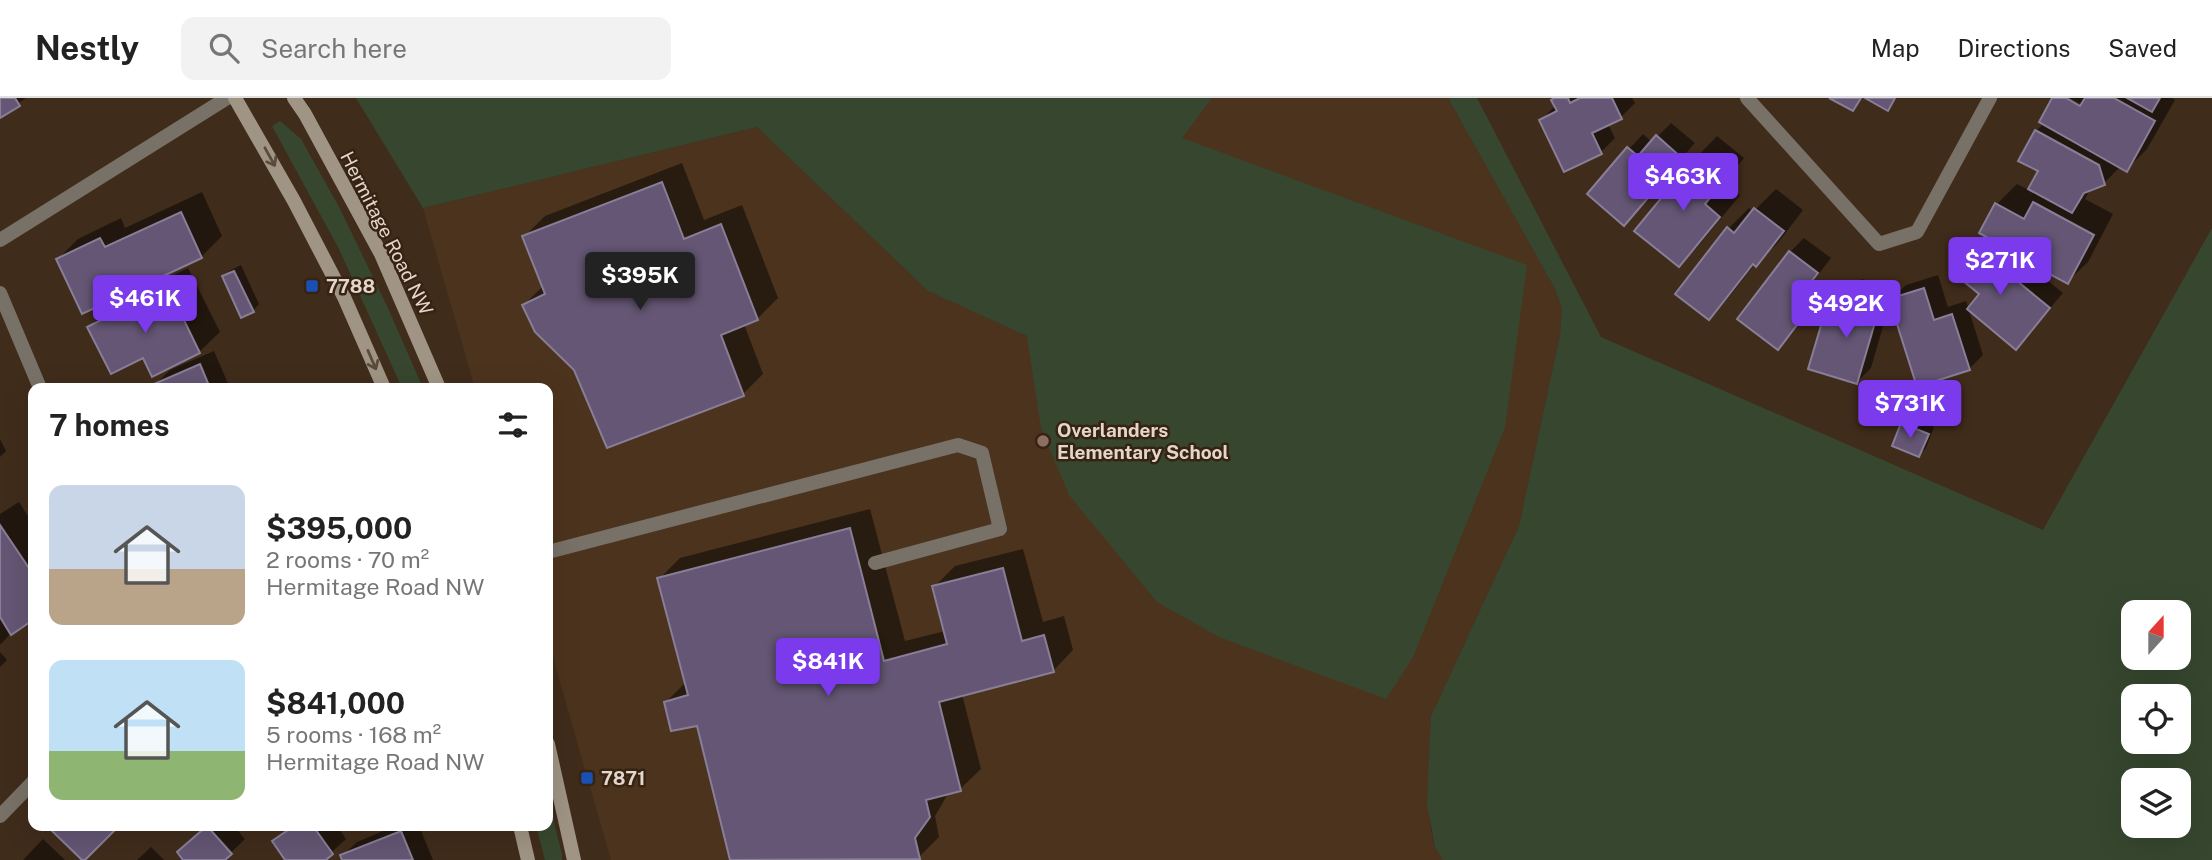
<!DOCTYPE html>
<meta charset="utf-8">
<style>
body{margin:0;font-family:"Public Sans",sans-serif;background:#f2f2f2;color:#222;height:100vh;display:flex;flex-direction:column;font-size:26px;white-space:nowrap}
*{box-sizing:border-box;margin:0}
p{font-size:23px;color:#767676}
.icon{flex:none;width:38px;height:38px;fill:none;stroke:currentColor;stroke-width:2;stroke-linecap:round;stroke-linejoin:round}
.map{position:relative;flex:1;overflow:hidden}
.panel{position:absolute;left:28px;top:285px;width:525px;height:448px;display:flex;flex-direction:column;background:#fff;border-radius:14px;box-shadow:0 7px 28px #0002}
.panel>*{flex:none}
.needle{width:46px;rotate:21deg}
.fabs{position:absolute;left:2121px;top:502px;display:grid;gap:14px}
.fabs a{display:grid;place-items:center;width:70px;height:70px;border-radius:14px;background:#fff;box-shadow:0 7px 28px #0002;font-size:35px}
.price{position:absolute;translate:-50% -60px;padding:0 16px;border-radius:7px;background:#7c3aed;color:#fff;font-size:23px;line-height:46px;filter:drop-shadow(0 2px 4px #0008)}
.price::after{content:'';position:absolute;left:50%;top:42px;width:21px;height:16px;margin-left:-10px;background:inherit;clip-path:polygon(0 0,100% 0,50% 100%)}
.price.on{background:#222;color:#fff}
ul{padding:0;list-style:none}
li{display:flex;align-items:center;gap:21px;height:175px;padding:0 21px}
li span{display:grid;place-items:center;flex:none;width:196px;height:140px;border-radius:14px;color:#555}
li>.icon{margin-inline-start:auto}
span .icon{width:84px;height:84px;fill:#fffc;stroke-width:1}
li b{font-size:30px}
h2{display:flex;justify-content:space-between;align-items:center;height:84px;padding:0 21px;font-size:30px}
header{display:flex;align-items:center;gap:42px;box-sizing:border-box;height:98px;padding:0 35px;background:#fff;border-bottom:2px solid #e0e0e0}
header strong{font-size:33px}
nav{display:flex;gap:38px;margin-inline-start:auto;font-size:24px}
.search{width:490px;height:63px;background:#f2f2f2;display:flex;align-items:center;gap:18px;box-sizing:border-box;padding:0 24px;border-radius:14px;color:#767676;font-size:26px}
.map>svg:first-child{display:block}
.built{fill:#4c331d}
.green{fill:#37472f;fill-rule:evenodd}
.shadow{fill:#0007}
.building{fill:#645674;stroke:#897e97;stroke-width:2}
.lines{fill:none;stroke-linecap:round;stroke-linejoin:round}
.lane{stroke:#787167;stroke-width:14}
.street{stroke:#787167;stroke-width:14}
.secondary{stroke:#a09584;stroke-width:14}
.oneway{stroke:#5b4b3a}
.transit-dot{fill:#1a4fb4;stroke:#362312;stroke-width:2.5}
.education-dot{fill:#8d6e63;stroke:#362312;stroke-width:2.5}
.labels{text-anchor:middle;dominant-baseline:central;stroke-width:5;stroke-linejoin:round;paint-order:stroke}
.street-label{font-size:19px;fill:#e4d6cc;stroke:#362312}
.poi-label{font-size:19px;font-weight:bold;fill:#e4d6cc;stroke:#362312;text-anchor:start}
</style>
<header>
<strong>Nestly</strong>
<div class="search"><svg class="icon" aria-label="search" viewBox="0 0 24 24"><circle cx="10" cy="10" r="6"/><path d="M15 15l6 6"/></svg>Search here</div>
<nav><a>Map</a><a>Directions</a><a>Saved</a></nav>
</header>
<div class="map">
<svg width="2212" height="762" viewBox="0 0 2212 762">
<rect width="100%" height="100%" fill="#402c1b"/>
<!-- built -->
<polygon class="built" points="1212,0 1448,0 1554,189 1562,210 1560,237 1519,428 1431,618 1430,729 1435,749 1443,762 611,762 548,542 548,290 475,290 423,110 757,29 928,193 1027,238"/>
<!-- green -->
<g class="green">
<polygon points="356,0 1212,0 1182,40 1527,167 1505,329 1413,559 1386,601 1219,539 1157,504 1069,397 1041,330 1027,238 928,193 757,29 423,110"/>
<path d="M 1448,0 L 1477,0 L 1601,239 L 2043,432 L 2212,130 L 2212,762 L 1443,762 L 1435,749 L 1427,706 L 1431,618 L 1519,428 L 1560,237 L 1562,210 L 1554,189 ZM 2133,514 L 2179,514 L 2179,560 L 2133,560 ZM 2179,598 L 2179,644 L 2133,644 L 2133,598 ZM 2179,682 L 2179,728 L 2133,728 L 2133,682 Z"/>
<polygon points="280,23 301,41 339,109 387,208 423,290 402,290 339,151 272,28"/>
<polygon points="548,701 562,756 562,762 545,762 536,728 548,728"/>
</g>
<!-- shadow -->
<g class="shadow">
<polygon points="0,0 26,0 0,18"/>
<polygon points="1555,0 1632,0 1635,5 1621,19 1608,26 1615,40 1601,54 1541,22 1556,7"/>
<polygon points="2054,0 2063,0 2087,14 2089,11 2070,0 2171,0 2175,2 2147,51 2127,71 2117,66 2118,71 2104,85 2091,90 2085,101 2113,116 2088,164 2067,184 2023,161 2022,162 2063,195 2016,250 1982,196 1954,172 1985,136 1997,106 2017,86 2029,92 2040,73 2036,33 2044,25"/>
<polygon points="1671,25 1695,45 1624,125 1629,51 1643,36 1652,44"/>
<polygon points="1717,38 1744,60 1724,84 1740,97 1700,146 1679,167 1637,132 1697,59"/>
<polygon points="682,65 704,122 742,107 778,200 757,221 744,226 763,276 743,296 575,271 524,207 543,188 524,139 545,118"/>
<polygon points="1776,91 1803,112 1777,146 1755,166 1729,199 1709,220 1728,131 1749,110 1753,114"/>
<polygon points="202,94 222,138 201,159 58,161 78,141 121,120 125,130"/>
<polygon points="1804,140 1831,160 1811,186 1823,195 1792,236 1778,250 1790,154"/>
<polygon points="241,167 259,206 253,213 224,179 231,172"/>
<polygon points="188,170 220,234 199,254 144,257 90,229 110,208"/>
<polygon points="1938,177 1948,209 1966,203 1983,257 1969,271 1891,202 1906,187"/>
<polygon points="1862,181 1894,190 1871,270 1857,284 1824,222 1838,207 1844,209 1848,195"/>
<polygon points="214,253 230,290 158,290 156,286 170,272"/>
<polygon points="1910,319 1934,329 1926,350 1919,357 1903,326"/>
<polygon points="0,341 6,353 0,359"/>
<polygon points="19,404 33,426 33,520 12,534 0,547 0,416"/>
<polygon points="870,411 905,543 945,533 934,489 955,468 1023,451 1043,524 1064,518 1073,552 1053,573 962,596 981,671 960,691 949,694 935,718 939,739 919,759 909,762 732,762 699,625 666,604 686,584 659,481 680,460"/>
<polygon points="0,554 7,562 0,569"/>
<polygon points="207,728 234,728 245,741 223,762 186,762 193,740"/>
<polygon points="290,728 337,728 346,741 323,762 287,762 274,744"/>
<polygon points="395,728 419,728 433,762 344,762 342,758 357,744"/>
<polygon points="43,741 65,762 23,762"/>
<polygon points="151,749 164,762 137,762"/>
</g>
<!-- building -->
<g class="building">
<polygon points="0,0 15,0 20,8 0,20"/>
<polygon points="1554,0 1568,0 1570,5 1580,0 1612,0 1622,21 1592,35 1602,56 1564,74 1539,22 1557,13 1551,2"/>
<polygon points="1829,0 1861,0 1853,13"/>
<polygon points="1865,0 1895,0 1888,13"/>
<polygon points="2052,0 2066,0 2080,8 2085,0 2114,0 2155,23 2127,74 2039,24"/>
<polygon points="2127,0 2160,0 2152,14"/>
<polygon points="2035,32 2099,67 2105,87 2084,95 2072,115 2028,91 2038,73 2018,63"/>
<polygon points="1656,37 1682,60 1624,128 1587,96 1627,49 1638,58"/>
<polygon points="1696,58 1725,82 1705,106 1720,119 1679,169 1634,133"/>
<polygon points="662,84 684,141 721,126 758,222 721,237 744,298 607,350 574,272 535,234 522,207 545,196 522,138"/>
<polygon points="2033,104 2094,137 2068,186 2007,153 2008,151 1979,135 1995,105 2024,121"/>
<polygon points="1754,110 1784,133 1756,169 1753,166 1709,222 1675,196 1727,129 1734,135"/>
<polygon points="181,114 202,160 82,216 56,161 100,140 105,149"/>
<polygon points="1975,144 2007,170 2005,173 2050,210 2016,252 1967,211 1979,196 1951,173"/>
<polygon points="1789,153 1818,175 1798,201 1810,210 1778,252 1737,221"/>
<polygon points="234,173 254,214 241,220 222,178"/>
<polygon points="168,189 200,255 152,279 143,260 111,276 87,229"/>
<polygon points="1924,190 1934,222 1952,216 1970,272 1917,289 1889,201"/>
<polygon points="1846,194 1881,204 1857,286 1808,271 1823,221 1837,225"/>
<polygon points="200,266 210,290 156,290 154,286"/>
<polygon points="1901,325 1929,336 1919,359 1892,348"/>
<polygon points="0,427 33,476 33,522 11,537 0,519"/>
<polygon points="850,430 884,563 947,546 932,488 1003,470 1022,543 1044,537 1054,574 939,604 961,693 926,702 930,719 915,740 920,761 730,762 697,628 671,633 664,604 688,597 657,480"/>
<polygon points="53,728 119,728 85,762 82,762 50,731"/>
<polygon points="207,728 232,756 225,762 183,762 177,754"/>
<polygon points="294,728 313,728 333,756 326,762 285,762 272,743"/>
<polygon points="401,733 413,762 342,762 340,757"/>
</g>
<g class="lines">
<!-- lane -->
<polyline class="lane" points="548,454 958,347 982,355 1000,431 875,465"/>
<!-- street -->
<g class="street">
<polyline points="1747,0 1879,146 1917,134 1990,0"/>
<polyline points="0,142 227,0"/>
<polyline points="0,195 40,290"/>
<polyline points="0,718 33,684"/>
</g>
<!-- secondary -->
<g class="secondary">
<polyline points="235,0 294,103 344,199 384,290"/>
<polyline points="294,0 305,16 381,156 439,290"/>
<polyline points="548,646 574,762"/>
<polyline points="520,728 528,762"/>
</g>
</g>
<!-- one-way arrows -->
<defs><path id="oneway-shaft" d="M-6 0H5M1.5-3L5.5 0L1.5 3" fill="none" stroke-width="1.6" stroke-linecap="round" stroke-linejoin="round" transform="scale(1.75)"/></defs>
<g class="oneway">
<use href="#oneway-shaft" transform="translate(270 59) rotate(61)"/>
<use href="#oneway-shaft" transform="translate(372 262) rotate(67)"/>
</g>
<!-- markers -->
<g class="transit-dot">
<rect x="305" y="181" width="14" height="14" rx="3.5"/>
<rect x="580" y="673" width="14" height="14" rx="3.5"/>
</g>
<circle class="education-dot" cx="1043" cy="343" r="7"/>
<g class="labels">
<!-- street labels -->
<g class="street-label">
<text transform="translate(387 135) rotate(63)">Hermitage Road NW</text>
</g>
<!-- poi labels -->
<g class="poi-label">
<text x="326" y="188">7788</text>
<text x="1057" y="332">Overlanders<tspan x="1057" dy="22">Elementary School</tspan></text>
<text x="601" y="680">7871</text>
</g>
</g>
</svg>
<div class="fabs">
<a><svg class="needle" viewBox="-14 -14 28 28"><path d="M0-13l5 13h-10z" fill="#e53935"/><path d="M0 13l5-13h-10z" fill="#767676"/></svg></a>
<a><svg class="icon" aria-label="locate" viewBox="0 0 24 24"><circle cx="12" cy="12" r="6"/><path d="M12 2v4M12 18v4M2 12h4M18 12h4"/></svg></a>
<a><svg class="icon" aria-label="layers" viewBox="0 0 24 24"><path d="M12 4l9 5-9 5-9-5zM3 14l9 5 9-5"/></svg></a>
</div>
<b class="price" style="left:1683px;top:115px">$463K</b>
<b class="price" style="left:2000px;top:199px">$271K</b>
<b class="price on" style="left:640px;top:214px">$395K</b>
<b class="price" style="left:145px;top:237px">$461K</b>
<b class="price" style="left:1846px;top:242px">$492K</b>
<b class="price" style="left:1910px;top:342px">$731K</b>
<b class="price" style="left:828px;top:600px">$841K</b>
<section class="panel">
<h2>7 homes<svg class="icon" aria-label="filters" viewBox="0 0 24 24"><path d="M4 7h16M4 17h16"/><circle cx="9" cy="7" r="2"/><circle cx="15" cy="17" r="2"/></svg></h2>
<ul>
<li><span style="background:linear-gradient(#c9d6e8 60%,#b9a48a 0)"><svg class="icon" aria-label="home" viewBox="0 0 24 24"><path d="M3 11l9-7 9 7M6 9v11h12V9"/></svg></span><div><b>$395,000</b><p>2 rooms · 70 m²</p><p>Hermitage Road NW</p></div></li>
<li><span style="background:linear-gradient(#bfe0f5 65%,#8fb573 0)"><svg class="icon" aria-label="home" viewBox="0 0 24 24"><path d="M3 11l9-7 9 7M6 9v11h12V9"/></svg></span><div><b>$841,000</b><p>5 rooms · 168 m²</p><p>Hermitage Road NW</p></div></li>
</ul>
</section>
</div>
